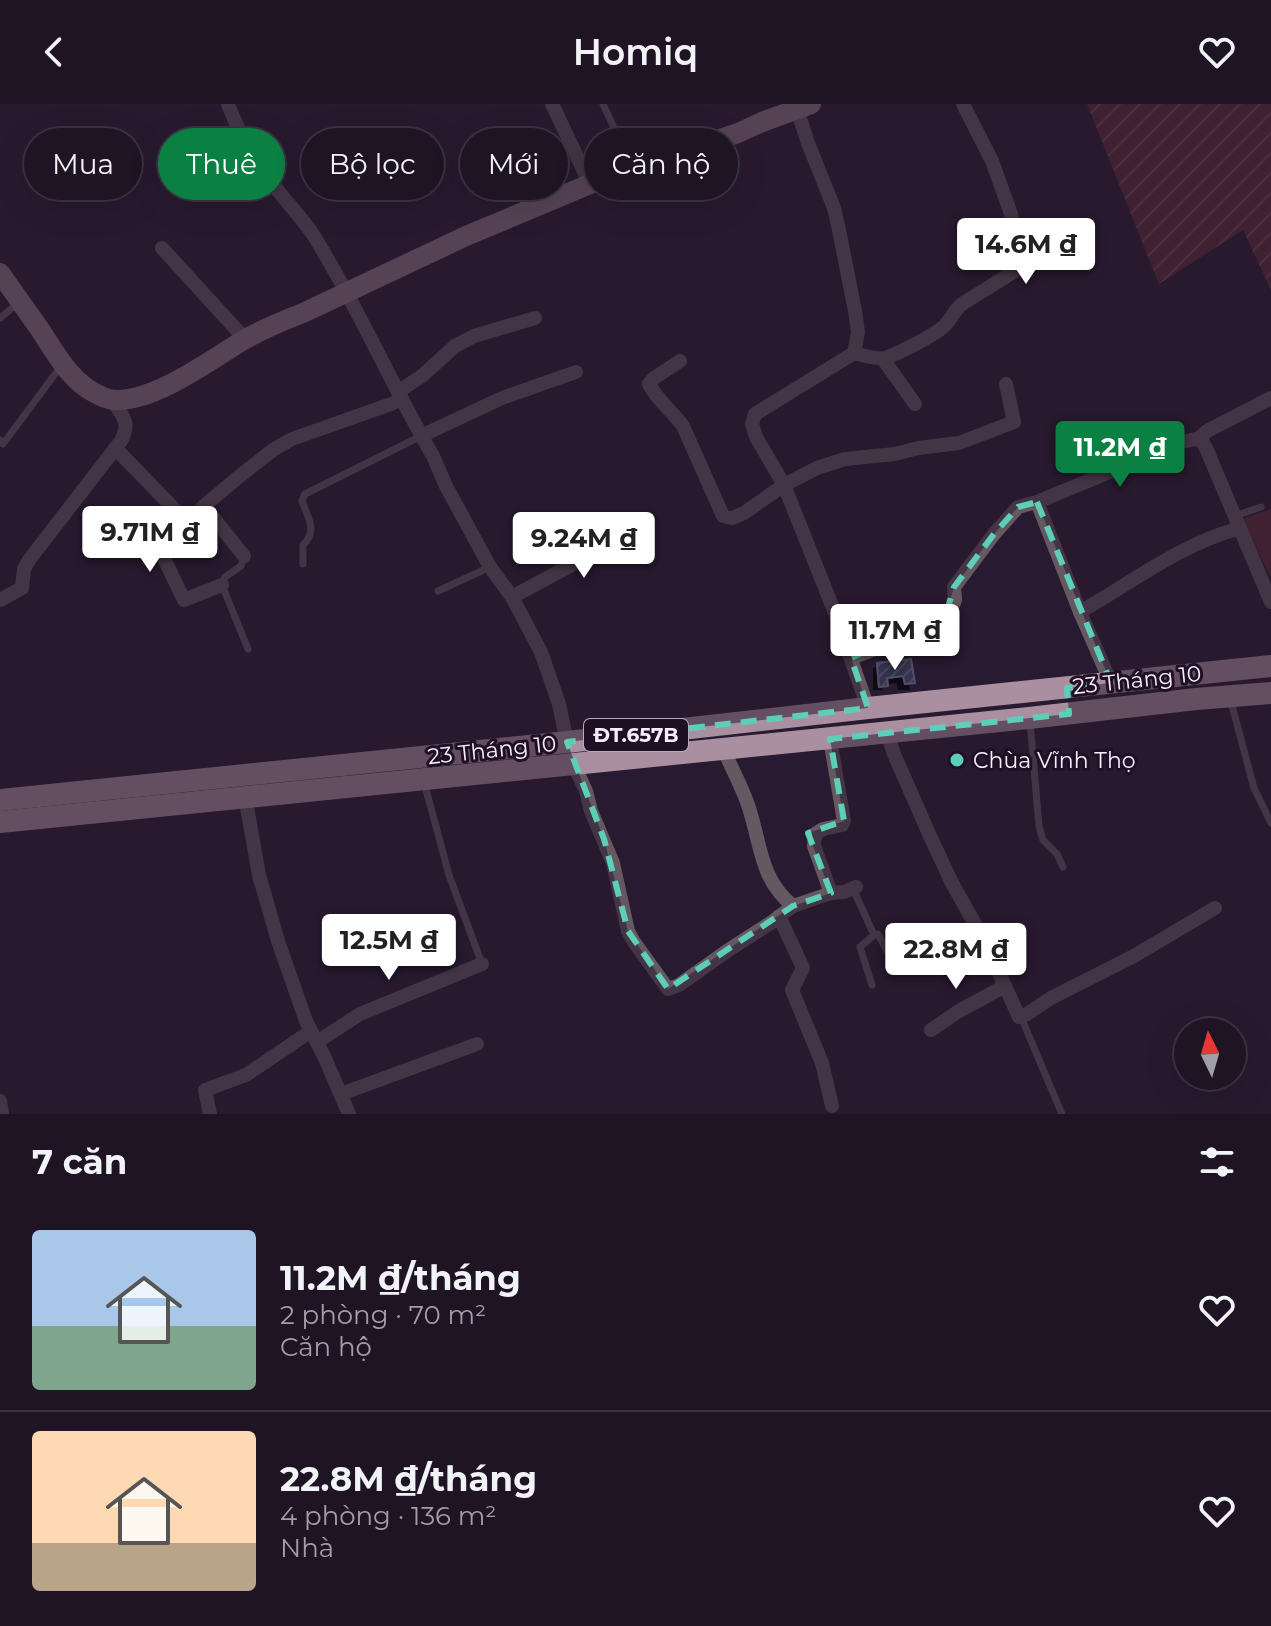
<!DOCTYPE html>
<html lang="vi">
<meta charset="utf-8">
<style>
body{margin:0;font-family:Montserrat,sans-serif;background:#2b2131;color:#f1f3f6;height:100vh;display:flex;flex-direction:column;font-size:30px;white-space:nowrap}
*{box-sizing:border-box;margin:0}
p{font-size:26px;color:#a19ea6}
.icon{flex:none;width:44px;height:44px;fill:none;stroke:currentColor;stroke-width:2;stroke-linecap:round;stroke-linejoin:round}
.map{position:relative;height:1010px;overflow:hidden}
.details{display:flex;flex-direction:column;background:#1e1424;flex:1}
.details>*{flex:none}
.top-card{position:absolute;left:24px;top:24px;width:800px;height:72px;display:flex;gap:16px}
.needle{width:52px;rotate:355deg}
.buttons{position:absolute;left:1174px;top:914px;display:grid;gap:16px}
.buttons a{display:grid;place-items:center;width:72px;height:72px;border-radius:50%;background:#1e1424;box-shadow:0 8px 32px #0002,0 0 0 2px #3c3341;font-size:40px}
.price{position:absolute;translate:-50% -68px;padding:0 18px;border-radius:8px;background:#fff;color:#222;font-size:26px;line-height:52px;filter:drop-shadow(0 2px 4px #0008)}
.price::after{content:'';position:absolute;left:50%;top:48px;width:24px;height:18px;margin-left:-12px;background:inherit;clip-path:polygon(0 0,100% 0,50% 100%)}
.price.active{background:#0b8043;color:#fff}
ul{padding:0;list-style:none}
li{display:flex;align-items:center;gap:24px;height:200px;padding:0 32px}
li+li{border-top:2px solid #3c3341}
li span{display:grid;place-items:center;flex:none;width:224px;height:160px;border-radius:8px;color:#555}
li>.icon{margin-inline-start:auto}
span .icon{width:96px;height:96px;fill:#fffc;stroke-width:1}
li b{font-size:34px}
h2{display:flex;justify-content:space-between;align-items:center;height:96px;padding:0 32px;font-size:34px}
.tag{padding:0 28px;border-radius:36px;background:#1e1424;box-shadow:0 8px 32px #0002,0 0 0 2px #3c3341;font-size:28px;line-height:72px}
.tag.active{background:#0b8043;color:#fff}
header{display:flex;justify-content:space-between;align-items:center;height:104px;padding:0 32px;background:#1e1424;font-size:36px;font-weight:600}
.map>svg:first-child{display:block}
.garden{fill:url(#garden-furrows)}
.pitch{fill:#5e2b37}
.building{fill:url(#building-hatch);stroke:#51506d;stroke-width:2;filter:url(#shadow)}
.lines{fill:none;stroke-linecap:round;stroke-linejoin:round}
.lane{stroke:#655860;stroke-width:7}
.street{stroke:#655860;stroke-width:14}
.secondary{stroke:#8c7784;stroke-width:20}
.primary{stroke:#aa8fa0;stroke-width:22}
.marked{fill:none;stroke:#5dceb8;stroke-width:6;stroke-dasharray:16 10;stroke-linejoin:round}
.poi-dot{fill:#5dceb8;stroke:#1f1026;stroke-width:3}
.labels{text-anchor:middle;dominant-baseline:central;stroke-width:6;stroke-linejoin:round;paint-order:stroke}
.shield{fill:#1f1026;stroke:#b6abbc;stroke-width:2}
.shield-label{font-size:20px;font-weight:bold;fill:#f7edfd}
.street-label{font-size:22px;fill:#f7edfd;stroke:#1f1026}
.poi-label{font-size:22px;fill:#f7edfd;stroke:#1f1026;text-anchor:start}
</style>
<header><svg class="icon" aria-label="back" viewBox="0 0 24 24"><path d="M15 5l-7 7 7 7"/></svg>Homiq<svg class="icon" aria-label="heart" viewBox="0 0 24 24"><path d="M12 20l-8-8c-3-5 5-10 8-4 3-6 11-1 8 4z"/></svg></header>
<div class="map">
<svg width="1271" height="1010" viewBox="0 0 1271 1010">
<defs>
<pattern id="garden-furrows" width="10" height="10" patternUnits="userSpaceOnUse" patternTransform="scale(2)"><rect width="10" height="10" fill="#5e2b37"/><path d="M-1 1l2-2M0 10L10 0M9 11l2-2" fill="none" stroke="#764a55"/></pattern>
<pattern id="building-hatch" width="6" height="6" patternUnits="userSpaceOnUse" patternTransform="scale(2)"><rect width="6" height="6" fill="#34324d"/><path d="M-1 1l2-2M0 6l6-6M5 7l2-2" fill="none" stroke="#48465f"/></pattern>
<filter id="shadow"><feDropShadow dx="-6" dy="6" stdDeviation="0" flood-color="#0009"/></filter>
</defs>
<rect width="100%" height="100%" fill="#281a30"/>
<!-- garden -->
<polygon class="garden" points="1087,0 1271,0 1271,186 1243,126 1159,180"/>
<!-- pitch -->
<polygon class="pitch" points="1271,405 1271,474 1242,415"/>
<!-- building -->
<polygon class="building" points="911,555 915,579 905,580 903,572 887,574 888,582 879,583 877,559"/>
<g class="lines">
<!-- lane -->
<g class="lane">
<polyline points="603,0 632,63"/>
<polyline points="0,214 17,200"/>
<polyline points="0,336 3,340 61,262"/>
<polyline points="1235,412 1261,403"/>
<polyline points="244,452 241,462 225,473 222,481 248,545"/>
<path d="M 303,460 L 303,441 C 318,427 308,414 302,397 L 305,390 L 421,332"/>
<polyline points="438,487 490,463"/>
<polyline points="1230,594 1254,684 1271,719"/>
<polyline points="1030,617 1039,722 1043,736 1057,750 1063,763"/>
<polyline points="424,678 449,771 482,860"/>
<polyline points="856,783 855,789 874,831 878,830 896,864"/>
<polyline points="872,881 860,843 874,831"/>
<polyline points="1021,913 1062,1010"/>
</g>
<!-- street -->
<g class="street">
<path d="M 228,0 C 239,30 257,59 276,84 C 289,101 303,115 314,132 C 358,203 391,280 433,352 L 446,382 L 490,463 L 512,493 L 541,548 L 559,600 L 567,638"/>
<polyline points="552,0 590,80"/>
<polyline points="797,5 808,39 834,104 839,126 855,207 858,228 854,249 755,310 752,320 756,333 784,381 833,504 868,604"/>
<polyline points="162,144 245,235"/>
<path d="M 854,249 C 863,251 877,256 885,254 C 898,250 932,232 942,224 C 951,217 953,207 962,200 L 1018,165 L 1021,153 L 1011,110 L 992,57 L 963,0"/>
<polyline points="883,255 915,300"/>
<path d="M 680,257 L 654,274 L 649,280 C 657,296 673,308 683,322 L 723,412 L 732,414 L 744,409 L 784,381 L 817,364 L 845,355 L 895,350 L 918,344 L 959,339 L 1014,318 L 1006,280"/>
<polyline points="398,288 423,271 455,242 474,232 535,214"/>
<polyline points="421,332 502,294 576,268"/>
<polyline points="1200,334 1207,327 1271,294"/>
<polyline points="115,344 188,419"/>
<polyline points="204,402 244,452"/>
<polyline points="222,481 184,496 157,440 188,419 204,402 236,375 273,346 292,335 391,300 402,295"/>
<polyline points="512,493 575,459 644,431"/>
<path d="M 0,496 L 22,484 L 24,465 L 29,456 L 121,337 C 131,318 123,313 113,297"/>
<path d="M 1080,508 C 1132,478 1181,440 1240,424"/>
<path d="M 851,554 C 873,546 950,519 955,496 C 955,492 954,487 954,483 L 994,430 L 1018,403 L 1037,398"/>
<polyline points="1111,579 1080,508 1037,398 1182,338 1200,334 1206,344 1271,498"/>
<polyline points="887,629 894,650 930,732 952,779 986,840 1019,913 1027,910 1051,894 1134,852 1215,804"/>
<path d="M 724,646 C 732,666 743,684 749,704 C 761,740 760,776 793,802 L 831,789 L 814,742 L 815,730 L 823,725 L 842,721 L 844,717 L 830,635"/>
<polyline points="574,661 586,687 591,707 613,759 628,827 634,838 668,885 679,881 727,847 772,818 793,802"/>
<polyline points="245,692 259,771 278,837 306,917 324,952 349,1010"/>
<polyline points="831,789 844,788 856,783"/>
<polyline points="779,812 803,864 792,886 822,959 832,1002"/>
<polyline points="931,926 959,907 1005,882"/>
<polyline points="317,938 360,910 482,860"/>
<polyline points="341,990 477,940"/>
<polyline points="0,997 2,1010"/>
<polyline points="210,1010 205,986 246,971 311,927"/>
</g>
<!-- secondary -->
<path class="secondary" d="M 0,169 C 13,187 26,206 39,224 C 53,245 66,270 88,285 C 96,290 108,296 116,296 C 155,297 209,257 242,237 C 261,226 282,217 303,209 L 466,132 L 590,80 L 738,29 L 762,18 L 811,0"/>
<!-- primary -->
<g class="primary">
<polyline points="0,696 567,638 868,604 1271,562"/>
<polyline points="0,718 1029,614 1196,595 1271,589"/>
</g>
</g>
<!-- marked area -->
<path d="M0 0H1271V1010H0ZM 1037,398 L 1111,579 L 1067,584 L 1069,610 L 830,635 L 844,717 L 808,729 L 831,789 L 793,802 L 668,885 L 628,827 L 604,735 L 567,638 L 868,604 L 851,554 L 946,510 L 954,483 L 994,430 L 1018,403 Z" fill="#281a30" fill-opacity=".55" fill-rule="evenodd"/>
<path class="marked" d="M 1037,398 L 1111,579 L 1067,584 L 1069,610 L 830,635 L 844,717 L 808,729 L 831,789 L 793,802 L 668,885 L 628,827 L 604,735 L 567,638 L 868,604 L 851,554 L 946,510 L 954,483 L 994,430 L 1018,403 Z"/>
<!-- markers -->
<circle class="poi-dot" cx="957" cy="656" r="8"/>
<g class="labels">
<!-- shield labels -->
<rect class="shield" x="584" y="615" width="104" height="32" rx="6"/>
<g class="shield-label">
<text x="636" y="631">ĐT.657B</text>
</g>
<!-- street labels -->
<g class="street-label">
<text transform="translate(1137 576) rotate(-6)">23 Tháng 10</text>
<text transform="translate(492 646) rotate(-6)">23 Tháng 10</text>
</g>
<!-- poi labels -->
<g class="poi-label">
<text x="973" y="656">Chùa Vĩnh Thọ</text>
</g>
</g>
</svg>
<div class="buttons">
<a><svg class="needle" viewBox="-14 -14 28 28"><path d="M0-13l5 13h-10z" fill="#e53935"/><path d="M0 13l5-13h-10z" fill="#a19ea6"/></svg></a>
</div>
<b class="price" style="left:1026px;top:182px">14.6M ₫</b>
<b class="price active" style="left:1120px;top:385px">11.2M ₫</b>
<b class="price" style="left:150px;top:470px">9.71M ₫</b>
<b class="price" style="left:584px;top:476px">9.24M ₫</b>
<b class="price" style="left:895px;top:568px">11.7M ₫</b>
<b class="price" style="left:389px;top:878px">12.5M ₫</b>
<b class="price" style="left:956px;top:887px">22.8M ₫</b>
<div class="top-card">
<a class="tag">Mua</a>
<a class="tag active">Thuê</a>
<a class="tag">Bộ lọc</a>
<a class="tag">Mới</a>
<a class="tag">Căn hộ</a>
</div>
</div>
<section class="details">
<h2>7 căn<svg class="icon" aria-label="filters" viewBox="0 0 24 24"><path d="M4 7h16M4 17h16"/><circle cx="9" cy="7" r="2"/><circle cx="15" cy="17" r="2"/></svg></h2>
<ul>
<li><span style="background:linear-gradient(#a9c7e8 60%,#7fa58c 0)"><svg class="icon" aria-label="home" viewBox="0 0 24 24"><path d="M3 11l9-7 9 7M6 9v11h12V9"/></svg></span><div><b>11.2M ₫/tháng</b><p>2 phòng · 70 m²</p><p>Căn hộ</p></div><svg class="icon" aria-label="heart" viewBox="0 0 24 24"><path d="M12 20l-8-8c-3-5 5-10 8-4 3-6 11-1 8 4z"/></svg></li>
<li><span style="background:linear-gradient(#ffd9b3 70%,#b9a48a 0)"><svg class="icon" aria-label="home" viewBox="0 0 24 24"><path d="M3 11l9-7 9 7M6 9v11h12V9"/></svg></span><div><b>22.8M ₫/tháng</b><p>4 phòng · 136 m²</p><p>Nhà</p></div><svg class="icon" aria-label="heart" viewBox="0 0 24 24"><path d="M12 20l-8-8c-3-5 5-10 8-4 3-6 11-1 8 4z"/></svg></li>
</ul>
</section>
